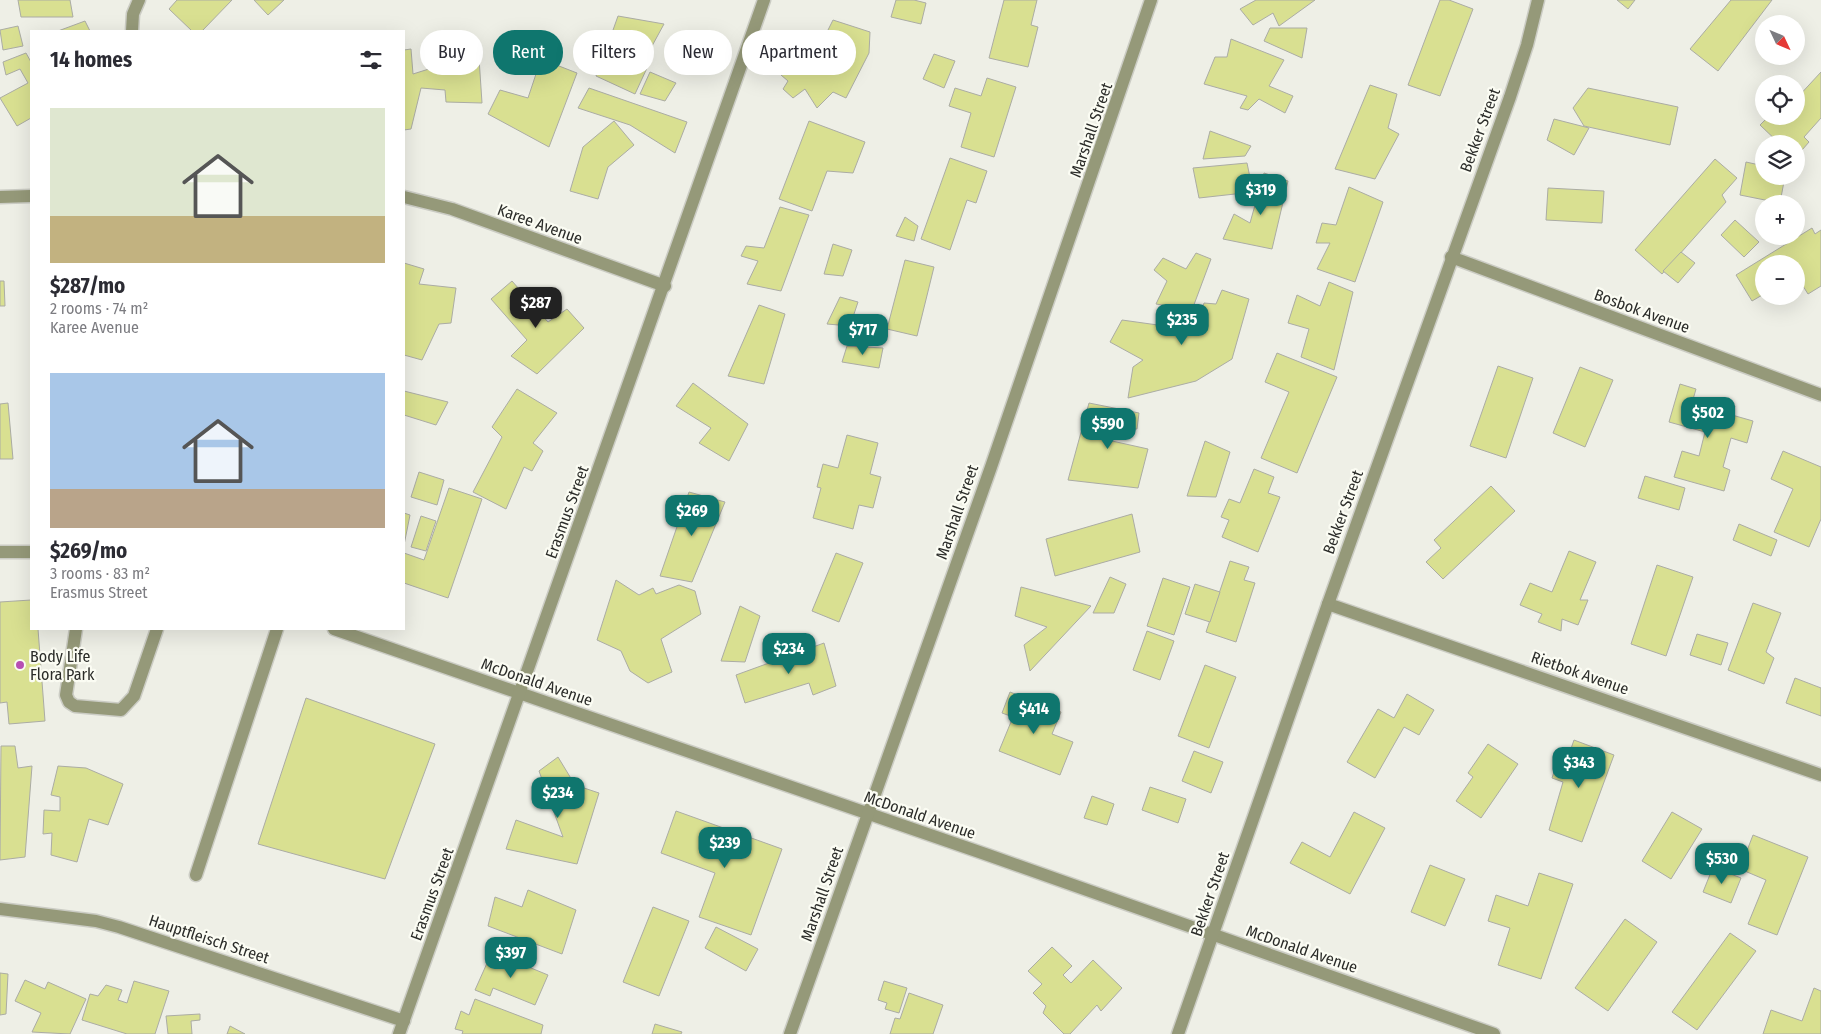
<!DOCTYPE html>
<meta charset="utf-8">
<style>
body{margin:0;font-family:"Fira Sans Condensed",sans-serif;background:#f7f7f7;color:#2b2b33;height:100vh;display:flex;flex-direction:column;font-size:19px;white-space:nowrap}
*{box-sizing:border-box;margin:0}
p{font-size:16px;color:#7c7c81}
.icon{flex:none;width:28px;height:28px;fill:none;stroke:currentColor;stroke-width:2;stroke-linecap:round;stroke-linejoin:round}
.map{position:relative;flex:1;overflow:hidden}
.panel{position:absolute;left:30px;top:30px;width:375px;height:600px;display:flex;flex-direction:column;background:#fff;border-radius:0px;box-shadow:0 5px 20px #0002}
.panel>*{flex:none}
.guide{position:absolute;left:420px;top:30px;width:475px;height:45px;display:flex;gap:10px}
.needle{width:32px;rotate:134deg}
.buttons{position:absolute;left:1755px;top:15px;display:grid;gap:10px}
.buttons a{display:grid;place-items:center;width:50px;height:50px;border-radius:50%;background:#fff;box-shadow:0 5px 20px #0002;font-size:25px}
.price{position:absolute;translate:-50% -42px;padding:0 11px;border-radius:10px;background:#0f766e;color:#fff;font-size:16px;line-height:32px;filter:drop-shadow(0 1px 2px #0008)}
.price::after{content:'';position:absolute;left:50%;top:30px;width:15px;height:11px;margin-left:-8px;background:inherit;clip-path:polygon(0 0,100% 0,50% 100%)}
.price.active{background:#222;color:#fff}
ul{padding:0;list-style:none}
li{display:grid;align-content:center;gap:10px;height:265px;padding:0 20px}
li span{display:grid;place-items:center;height:155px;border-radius:0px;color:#555}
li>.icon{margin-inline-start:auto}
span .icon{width:90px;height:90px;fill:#fffc;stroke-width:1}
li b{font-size:21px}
h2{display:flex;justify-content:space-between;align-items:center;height:60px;padding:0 20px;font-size:21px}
.chip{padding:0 18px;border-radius:22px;background:#fff;box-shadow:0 5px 20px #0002;font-size:18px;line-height:45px}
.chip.active{background:#0f766e;color:#fff}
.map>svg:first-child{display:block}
.building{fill:#d9e091;stroke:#abaca4}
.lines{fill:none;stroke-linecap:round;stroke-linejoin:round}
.minor-casing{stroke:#cbccc4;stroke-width:15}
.minor{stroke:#959979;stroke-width:12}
.poi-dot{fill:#b74fb3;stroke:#fbfcf3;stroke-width:2}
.labels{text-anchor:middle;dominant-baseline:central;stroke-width:4.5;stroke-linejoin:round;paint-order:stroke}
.street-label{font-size:16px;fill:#2b2c29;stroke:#fbfcf3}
.poi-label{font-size:16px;fill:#2b2c29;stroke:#fbfcf3;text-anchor:start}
</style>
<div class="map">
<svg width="1821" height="1034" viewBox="0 0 1821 1034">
<rect width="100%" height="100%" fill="#eeefe6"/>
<!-- building -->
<g class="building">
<polygon points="18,0 70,0 73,17 21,17"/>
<polygon points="177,0 232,0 202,31 192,31 169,9"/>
<polygon points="254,0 284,0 268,15"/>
<polygon points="896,0 914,0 926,3 921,24 891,17"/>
<polygon points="1004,0 1037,0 1031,25 1038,27 1028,67 989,58"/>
<polygon points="1256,0 1315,0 1279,26 1273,13 1253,25 1240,9"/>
<polygon points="1440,0 1449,0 1473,9 1440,96 1408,85"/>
<polygon points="1617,0 1635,0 1628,9"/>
<polygon points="1731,0 1772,0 1718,71 1690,49"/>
<polygon points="618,16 664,24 646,57 607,47"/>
<polygon points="833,20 870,32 869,53 846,98 833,92 817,108 805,89 793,98 783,89 788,81 781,75 803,46 830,57 842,41 826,34"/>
<polygon points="85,21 90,31 58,31"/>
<polygon points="18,26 23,46 3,50 0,30"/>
<polygon points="1270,28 1307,28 1302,58 1264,41"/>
<polygon points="1231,39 1284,60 1269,86 1293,96 1285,113 1259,99 1248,110 1240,108 1247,96 1204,84 1215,57 1227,57"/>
<polygon points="411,49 413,74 432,68 434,60 479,58 482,103 446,102 445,90 421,88 411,129 404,130 404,50"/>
<polygon points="26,53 31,62 31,118 17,126 0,98 28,83 20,69 6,75 3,62"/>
<polygon points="934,54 955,61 944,88 923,79"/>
<polygon points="603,55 647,68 635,94 596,76"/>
<polygon points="541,59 577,73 549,147 488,114 500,90 528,98"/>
<polygon points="650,72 676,83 665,101 640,94"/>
<polygon points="1821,72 1821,118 1804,137 1809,142 1796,157 1796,144 1780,144 1760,125 1769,116 1796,116 1796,99"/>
<polygon points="987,78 1016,87 994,157 961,147 971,113 949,106 955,88 981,96"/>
<polygon points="1370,85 1397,94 1388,128 1399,134 1375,179 1335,169"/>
<polygon points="589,88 687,122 675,153 630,125 578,108"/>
<polygon points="1588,88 1678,107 1670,145 1584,126 1573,108"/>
<polygon points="1554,119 1589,128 1574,155 1547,140"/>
<polygon points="614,121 634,145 608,167 598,199 570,191 583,147"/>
<polygon points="809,121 865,142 853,173 827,171 812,211 779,199"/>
<polygon points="1210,131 1251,146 1245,156 1203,159"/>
<polygon points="950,158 987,171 976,203 967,200 950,250 921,239"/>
<polygon points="1715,159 1737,178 1722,195 1726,202 1662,274 1635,250"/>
<polygon points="1746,162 1764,166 1764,176 1785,176 1780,203 1740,195"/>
<polygon points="1247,163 1253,192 1199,198 1193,168"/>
<polygon points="1264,173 1288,181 1272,249 1223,239 1234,214 1250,223"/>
<polygon points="1349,187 1383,202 1355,282 1317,269 1330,243 1316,243 1322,223 1336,225"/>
<polygon points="1548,188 1604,191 1602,223 1546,220"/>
<polygon points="780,207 809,215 781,291 747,284 758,261 741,256 746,246 764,248"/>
<polygon points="905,217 918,226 914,241 896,236"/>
<polygon points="1735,220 1759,242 1744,257 1721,235"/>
<polygon points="1812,228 1815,234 1821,230 1821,286 1808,294 1796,275 1796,264 1764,264 1764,294 1752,301 1736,275"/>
<polygon points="833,244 852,250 843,276 824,274"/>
<polygon points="1681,252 1695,263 1678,283 1663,271"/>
<polygon points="1196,253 1211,259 1192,310 1156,304 1167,281 1154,270 1163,258 1186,269"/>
<polygon points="905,260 934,267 917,336 887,329"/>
<polygon points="404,263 424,269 419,284 456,288 451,323 439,324 422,360 404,355"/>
<polygon points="0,281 4,281 5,306 0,306"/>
<polygon points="512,281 548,322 567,309 584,328 537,374 511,356 527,340 491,299"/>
<polygon points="1329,282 1353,292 1334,370 1301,357 1309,329 1288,323 1297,295 1320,306"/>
<polygon points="1222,290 1249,299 1232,359 1196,381 1128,398 1133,367 1143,360 1110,342 1122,320 1172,327 1197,326 1204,303 1216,304"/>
<polygon points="840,297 858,302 850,326 827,324"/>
<polygon points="759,305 785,314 764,384 728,376"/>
<polygon points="847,346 883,348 879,368 842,362"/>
<polygon points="1277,353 1337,377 1297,473 1261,458 1289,392 1265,382"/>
<polygon points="1498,366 1533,378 1506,458 1470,446"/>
<polygon points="1580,367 1613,380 1585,447 1553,433"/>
<polygon points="693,383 748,424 729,461 699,443 711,428 676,406"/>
<polygon points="1680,384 1696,389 1690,410 1709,415 1714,400 1735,406 1732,415 1753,421 1747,443 1731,438 1723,467 1730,470 1724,491 1674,477 1682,451 1699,456 1705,432 1669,422"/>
<polygon points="517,389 557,413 533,443 543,451 532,471 524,467 506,509 473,492 502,437 492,427"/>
<polygon points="404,391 448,402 436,425 404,415"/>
<polygon points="8,403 13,459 0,459 0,404"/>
<polygon points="1089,403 1139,413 1137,429 1109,428 1103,439 1148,449 1138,488 1068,480"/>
<polygon points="847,435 878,443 870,474 881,477 873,508 859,505 853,529 813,518 821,488 817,487 823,464 838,468"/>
<polygon points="1205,441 1230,452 1216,497 1187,496"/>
<polygon points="1783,451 1821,467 1821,519 1809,547 1774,532 1793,489 1771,479"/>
<polygon points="1254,469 1274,477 1268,493 1280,497 1258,552 1222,537 1229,520 1221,517 1229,499 1240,503"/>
<polygon points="419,472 444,480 437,505 411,497"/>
<polygon points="1645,476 1685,488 1679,510 1638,498"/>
<polygon points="1491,486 1515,511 1443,579 1426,562 1441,548 1434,540"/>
<polygon points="449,488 482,499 448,598 404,583 404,553 424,560"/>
<polygon points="689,492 725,502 692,582 660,576"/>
<polygon points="404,513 410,515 404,545"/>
<polygon points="1132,514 1140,552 1055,576 1046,539"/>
<polygon points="421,516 436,521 426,551 411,547"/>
<polygon points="1739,524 1777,540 1771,556 1733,540"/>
<polygon points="1569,551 1596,562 1580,600 1588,600 1578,625 1562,619 1561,631 1538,622 1542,614 1520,605 1530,583 1552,592"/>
<polygon points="836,553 863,563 839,622 812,611"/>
<polygon points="1230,561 1249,567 1244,580 1255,583 1236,642 1206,632"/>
<polygon points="1657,565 1693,577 1666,656 1631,644"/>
<polygon points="1110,577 1126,584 1114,613 1093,613"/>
<polygon points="1163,578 1190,587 1174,635 1147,626"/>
<polygon points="616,580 639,595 653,588 656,594 679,585 695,591 701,614 661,639 672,672 648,683 630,671 621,651 597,640"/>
<polygon points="1195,584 1220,592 1210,622 1185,614"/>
<polygon points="1021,587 1091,606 1030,671 1024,645 1047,627 1015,616"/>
<polygon points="31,600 31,629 38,629 45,721 9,724 7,702 0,703 0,602"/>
<polygon points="1753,603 1781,613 1766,652 1774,658 1764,684 1728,670"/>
<polygon points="740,606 760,616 745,662 721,661"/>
<polygon points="1147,631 1174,641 1160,680 1133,670"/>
<polygon points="1697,634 1728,643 1721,665 1690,655"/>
<polygon points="824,643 836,686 813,695 809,683 745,703 736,675"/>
<polygon points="1205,665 1236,677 1209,748 1178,736"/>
<polygon points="1795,678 1821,688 1821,716 1786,703"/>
<polygon points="1010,692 1061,712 1052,734 1073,742 1060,775 999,751 1013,717 1002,713"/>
<polygon points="1407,694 1434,710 1419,735 1404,727 1375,778 1347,762 1378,709 1394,718"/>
<polygon points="306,698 435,744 385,879 258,844"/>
<polygon points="1574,740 1614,755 1582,842 1549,830 1563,782 1552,778 1557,763 1566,763"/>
<polygon points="1488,744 1518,764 1481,818 1456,801 1473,777 1468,773"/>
<polygon points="1,746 15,746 18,768 32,766 25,857 0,860"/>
<polygon points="1194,751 1223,762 1211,793 1182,781"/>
<polygon points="558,757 575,785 599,793 577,864 506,849 516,820 563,837 539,771"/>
<polygon points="58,766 86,768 123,784 108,825 89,819 77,862 51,855 52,833 43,834 44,810 60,811 60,797 51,795"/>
<polygon points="1150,787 1186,799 1178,823 1142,810"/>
<polygon points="1092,796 1114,804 1107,825 1084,818"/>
<polygon points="676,811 782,849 751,935 699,917 715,873 661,853"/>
<polygon points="1354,812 1385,828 1350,894 1290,863 1302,842 1330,857"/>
<polygon points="1672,812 1702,829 1671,879 1642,861"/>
<polygon points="1753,835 1808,857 1777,935 1748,924 1766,880 1740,869"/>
<polygon points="1430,865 1465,879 1445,926 1411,912"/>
<polygon points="1713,867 1741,878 1731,903 1703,892"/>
<polygon points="1539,873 1573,884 1541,979 1498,965 1510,928 1488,921 1496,895 1528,906"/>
<polygon points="528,890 576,910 562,954 488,926 495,897 522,907"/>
<polygon points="653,907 689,921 659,996 623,982"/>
<polygon points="1625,919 1657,942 1608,1011 1575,988"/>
<polygon points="716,927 758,949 746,971 705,948"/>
<polygon points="1730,933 1756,951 1697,1030 1672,1012"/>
<polygon points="1052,947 1072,966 1063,975 1071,983 1093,960 1122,988 1101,1011 1097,1005 1070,1034 1064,1034 1043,1013 1046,1006 1033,993 1042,984 1028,971"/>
<polygon points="492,952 548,975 535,1005 493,988 490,996 475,990"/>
<polygon points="0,973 8,974 6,1014 0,1015"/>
<polygon points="25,980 45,989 48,982 86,999 70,1034 32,1032 41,1013 15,1001"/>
<polygon points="134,981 169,991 155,1034 127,1034 82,1020 90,994 98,996 106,985 122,990 118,1000 127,1003"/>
<polygon points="884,981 907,988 899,1013 885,1009 887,1003 878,1000"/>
<polygon points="1814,988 1821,991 1821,1034 1763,1034 1771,1010 1802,1021"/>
<polygon points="909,993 943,1005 933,1034 890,1034 895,1018 900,1019"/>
<polygon points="475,999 543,1025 541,1034 462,1034 463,1031 455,1029 461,1011 469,1015"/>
<polygon points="200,1014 200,1020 191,1021 192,1034 168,1034 166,1016"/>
<polygon points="655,1024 682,1032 681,1034 652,1034"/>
<polygon points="230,1026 245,1034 227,1034"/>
</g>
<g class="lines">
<!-- minor casing -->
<g class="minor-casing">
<g id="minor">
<polyline points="132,31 133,14 139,0"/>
<polyline points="0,197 31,196"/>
<polyline points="404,197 452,209 665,286"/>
<polyline points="1451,257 1821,395"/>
<polyline points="0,552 31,552"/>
<polyline points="1328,604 1821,775"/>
<polyline points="76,629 66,695 69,702 75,706 121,710 134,696 157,629"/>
<polyline points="334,629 988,855 1494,1034"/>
<polyline points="196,875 277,629"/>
<polyline points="0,909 96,921 119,927 404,1021"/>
<polyline points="399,1034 764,0"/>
<polyline points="790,1034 991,467 1151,0"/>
<polyline points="1178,1034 1328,604 1510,97 1527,45 1538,0"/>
</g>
</g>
<!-- minor -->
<use href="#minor" class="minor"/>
</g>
<!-- markers -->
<circle class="poi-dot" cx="20" cy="665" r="5"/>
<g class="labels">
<!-- street labels -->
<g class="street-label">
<text transform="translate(1091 130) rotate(-71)">Marshall Street</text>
<text transform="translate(1480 130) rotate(-70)">Bekker Street</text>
<text transform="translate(540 224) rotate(20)">Karee Avenue</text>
<text transform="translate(1642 311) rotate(20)">Bosbok Avenue</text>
<text transform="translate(567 512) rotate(-70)">Erasmus Street</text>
<text transform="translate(957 512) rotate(-71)">Marshall Street</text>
<text transform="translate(1343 512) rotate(-70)">Bekker Street</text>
<text transform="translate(1580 673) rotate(19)">Rietbok Avenue</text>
<text transform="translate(537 682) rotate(19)">McDonald Avenue</text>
<text transform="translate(920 815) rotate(19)">McDonald Avenue</text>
<text transform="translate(432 894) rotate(-70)">Erasmus Street</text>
<text transform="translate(822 894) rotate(-71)">Marshall Street</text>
<text transform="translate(1210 894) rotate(-71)">Bekker Street</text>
<text transform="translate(209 939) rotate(18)">Hauptfleisch Street</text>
<text transform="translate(1302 949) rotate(19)">McDonald Avenue</text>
</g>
<!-- poi labels -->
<g class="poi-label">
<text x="30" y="656">Body Life<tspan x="30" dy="18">Flora Park</tspan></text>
</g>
</g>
</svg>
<div class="buttons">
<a><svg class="needle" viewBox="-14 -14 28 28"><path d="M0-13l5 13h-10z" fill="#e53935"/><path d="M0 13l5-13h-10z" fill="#7c7c81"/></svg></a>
<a><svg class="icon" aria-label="locate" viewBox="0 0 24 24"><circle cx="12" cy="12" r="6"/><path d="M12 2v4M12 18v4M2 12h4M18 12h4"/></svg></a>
<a><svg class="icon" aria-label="layers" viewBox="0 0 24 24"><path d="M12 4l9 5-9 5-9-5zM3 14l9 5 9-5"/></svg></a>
<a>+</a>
<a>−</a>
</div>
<b class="price" style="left:1261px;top:216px">$319</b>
<b class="price active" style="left:536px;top:329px">$287</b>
<b class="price" style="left:1182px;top:346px">$235</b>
<b class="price" style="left:863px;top:356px">$717</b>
<b class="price" style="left:1708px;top:439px">$502</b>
<b class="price" style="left:1108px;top:450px">$590</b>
<b class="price" style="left:692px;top:537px">$269</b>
<b class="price" style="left:789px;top:675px">$234</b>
<b class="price" style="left:1034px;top:735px">$414</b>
<b class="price" style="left:1579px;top:789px">$343</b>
<b class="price" style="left:558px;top:819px">$234</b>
<b class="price" style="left:725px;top:869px">$239</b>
<b class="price" style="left:1722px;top:885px">$530</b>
<b class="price" style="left:511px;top:979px">$397</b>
<div class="guide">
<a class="chip">Buy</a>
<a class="chip active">Rent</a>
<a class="chip">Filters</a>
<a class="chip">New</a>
<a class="chip">Apartment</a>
</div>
<section class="panel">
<h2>14 homes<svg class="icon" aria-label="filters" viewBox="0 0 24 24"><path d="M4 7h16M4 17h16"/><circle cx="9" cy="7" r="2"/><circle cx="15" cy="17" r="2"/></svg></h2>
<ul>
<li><span style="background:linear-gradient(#dfe7d0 70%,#c2b280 0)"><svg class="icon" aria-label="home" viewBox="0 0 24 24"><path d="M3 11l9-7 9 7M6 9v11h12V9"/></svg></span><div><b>$287/mo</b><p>2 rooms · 74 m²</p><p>Karee Avenue</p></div></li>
<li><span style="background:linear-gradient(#a9c7e8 75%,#b9a48a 0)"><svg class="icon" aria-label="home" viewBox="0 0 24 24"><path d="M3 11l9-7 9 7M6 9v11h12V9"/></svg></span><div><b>$269/mo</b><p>3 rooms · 83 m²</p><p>Erasmus Street</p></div></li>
</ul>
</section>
</div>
